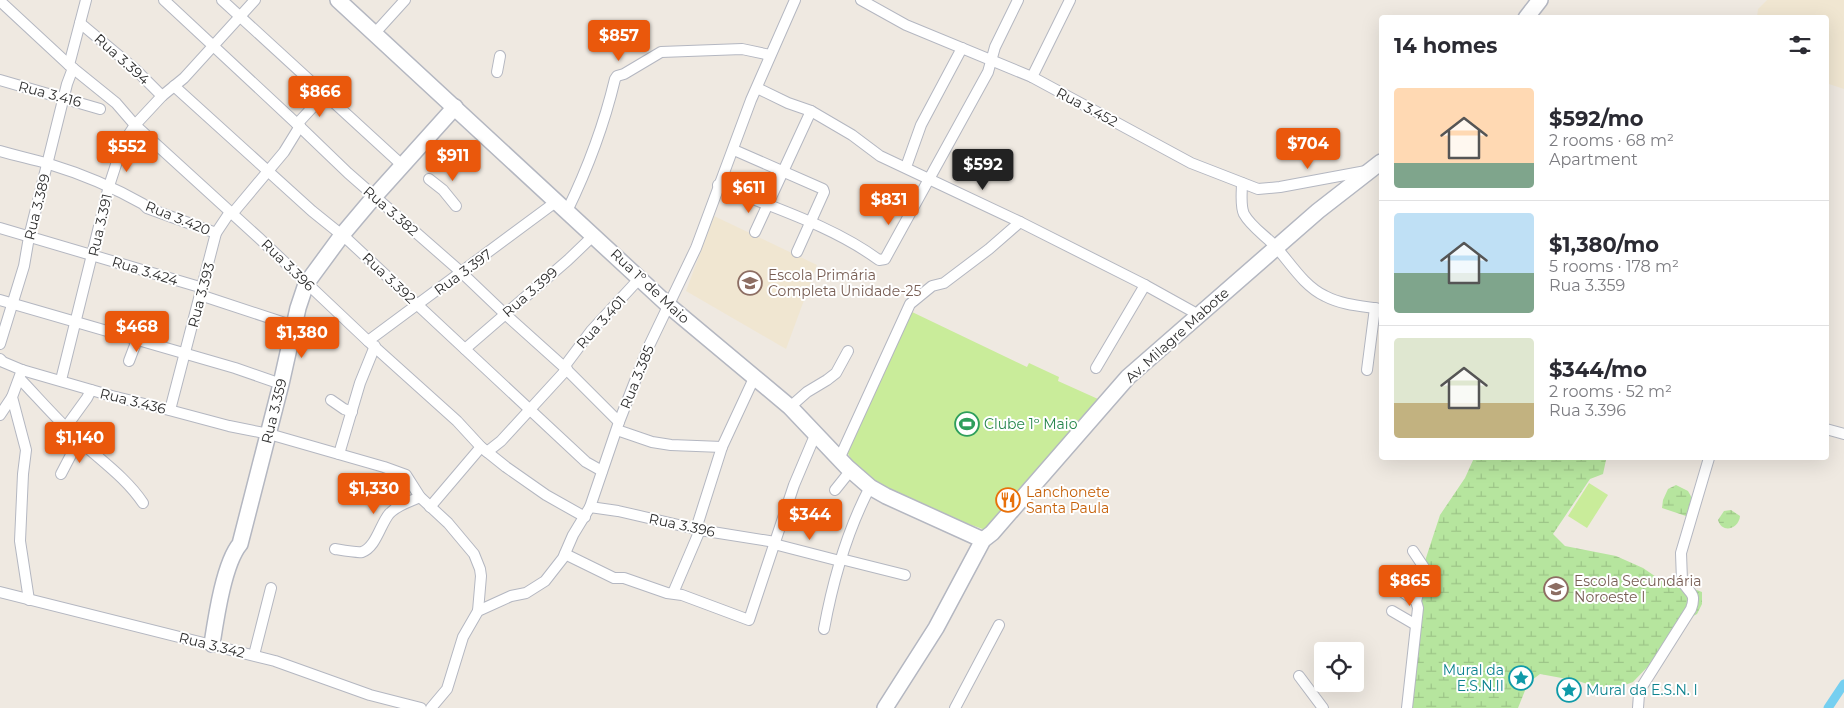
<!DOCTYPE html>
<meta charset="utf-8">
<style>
body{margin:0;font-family:Montserrat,sans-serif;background:#f7f7f7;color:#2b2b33;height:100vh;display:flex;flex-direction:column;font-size:19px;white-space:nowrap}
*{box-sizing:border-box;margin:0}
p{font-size:16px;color:#7c7c81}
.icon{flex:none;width:28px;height:28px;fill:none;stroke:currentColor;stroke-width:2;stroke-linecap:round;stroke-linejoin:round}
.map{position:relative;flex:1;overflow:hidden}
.side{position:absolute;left:1379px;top:15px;width:450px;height:445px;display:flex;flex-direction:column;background:#fff;border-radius:5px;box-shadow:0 5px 20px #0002}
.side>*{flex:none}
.fabs{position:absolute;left:1314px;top:642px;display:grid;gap:10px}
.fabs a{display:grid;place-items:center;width:50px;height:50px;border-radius:5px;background:#fff;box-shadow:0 5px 20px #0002;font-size:25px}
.price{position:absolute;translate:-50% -42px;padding:0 11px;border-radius:5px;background:#ea580c;color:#fff;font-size:16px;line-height:32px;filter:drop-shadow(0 1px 2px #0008)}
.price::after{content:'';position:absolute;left:50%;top:30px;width:15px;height:11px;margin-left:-8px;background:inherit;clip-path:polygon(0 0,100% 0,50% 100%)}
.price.current{background:#222;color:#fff}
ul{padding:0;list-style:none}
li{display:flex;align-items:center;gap:15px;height:125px;padding:0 15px}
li+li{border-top:1px solid #e1e1e2}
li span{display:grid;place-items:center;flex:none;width:140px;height:100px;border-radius:5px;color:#555}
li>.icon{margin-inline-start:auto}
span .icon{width:60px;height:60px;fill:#fffc;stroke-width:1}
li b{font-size:21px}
h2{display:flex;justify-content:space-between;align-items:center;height:60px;padding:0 15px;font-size:21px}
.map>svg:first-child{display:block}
.education{fill:#f0e6d1}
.wetland{fill:url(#wetland-marsh)}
.pitch{fill:#c9ec9a}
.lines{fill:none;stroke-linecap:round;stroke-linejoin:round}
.canal{stroke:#75cff0;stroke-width:9}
.street-casing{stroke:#b4b7c1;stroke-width:12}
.secondary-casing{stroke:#b4b7c1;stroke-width:18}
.street{stroke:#fff;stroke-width:10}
.secondary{stroke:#fff;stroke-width:15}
.labels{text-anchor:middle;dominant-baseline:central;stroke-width:4;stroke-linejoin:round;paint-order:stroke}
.street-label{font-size:14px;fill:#2e2e2e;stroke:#fff}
.education-label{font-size:14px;fill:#785e54;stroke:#fff;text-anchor:start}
.leisure-label{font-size:14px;fill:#27864d;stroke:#fff;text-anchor:start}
.food-label{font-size:14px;fill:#c56008;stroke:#fff;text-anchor:start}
.culture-label{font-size:14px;fill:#0d838f;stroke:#fff;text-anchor:end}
</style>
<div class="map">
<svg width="1844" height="708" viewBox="0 0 1844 708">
<defs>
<pattern id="wetland-marsh" width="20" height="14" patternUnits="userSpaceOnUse" patternTransform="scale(1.25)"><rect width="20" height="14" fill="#b6e59e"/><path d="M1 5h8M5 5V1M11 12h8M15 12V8" fill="none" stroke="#9dc588"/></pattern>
</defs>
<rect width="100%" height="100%" fill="#efe9e1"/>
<!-- education -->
<g class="education">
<polygon points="1767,0 1844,0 1844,89 1826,83 1826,18 1757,17 1758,9"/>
<polygon points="714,216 817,265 786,349 686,291"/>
</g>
<!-- wetland -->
<g class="wetland">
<polygon points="1474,458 1604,458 1606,460 1603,474 1590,479 1553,534 1565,546 1616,556 1643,568 1662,581 1676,582 1702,592 1702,604 1697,614 1678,624 1657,657 1633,682 1609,691 1578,681 1540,674 1528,683 1518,708 1408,708 1425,561 1440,515 1465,478"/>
<polygon points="1676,485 1688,491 1693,500 1686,516 1662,508 1663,500 1668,489"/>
<path d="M 1731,510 L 1740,516 C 1739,529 1722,534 1718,520 L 1724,511 Z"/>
</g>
<!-- pitch -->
<g class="pitch">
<path d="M 910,311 L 1027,367 L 1029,363 L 1059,377 L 1058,381 L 1098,399 L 985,530 C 948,516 860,490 846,449 Z"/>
<polygon points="1589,483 1608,495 1587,528 1568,516"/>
</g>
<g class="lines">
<!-- canal -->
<polyline class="canal" points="1828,708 1844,684"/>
<!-- street casing -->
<g class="street-casing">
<g id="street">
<polyline points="164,0 297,124 348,173 461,272 505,314 564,367 619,422"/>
<polyline points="222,0 402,165"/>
<polyline points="861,0 906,25 1032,77 1191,163 1258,189 1280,187 1366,171"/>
<polyline points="0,1 69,65 116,103 135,125 259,238 368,341 457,421 481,447 506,467 546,495 585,517"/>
<polyline points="80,23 135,69 162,96"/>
<polyline points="375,33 405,0"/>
<polyline points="69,65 86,0"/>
<polyline points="497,72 500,56"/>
<polyline points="1032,77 1070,0"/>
<polyline points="0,80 100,109"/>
<polyline points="174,86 312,211 348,240 586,462 602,471"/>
<polyline points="757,88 788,103 811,111 852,135 880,156 1020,222 1145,285 1199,315"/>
<polyline points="297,124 324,95"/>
<polyline points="734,150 823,189 824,192 797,252"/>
<path d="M 0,151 C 16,156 33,159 49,164 C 82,174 113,187 143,204 L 147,208 L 216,233"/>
<polyline points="906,167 921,125 962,48"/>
<polyline points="429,179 443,190 456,206"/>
<path d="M 1242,183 C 1242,192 1240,206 1244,214 C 1251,227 1266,236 1276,247 C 1291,264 1304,286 1325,296 C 1342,305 1362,306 1381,309"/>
<path d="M 718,185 C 773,208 831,225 879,260 L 885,259 L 988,72 L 995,47 L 1018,0"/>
<path d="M 567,211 C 588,168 604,125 615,79 L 617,76 L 624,74 L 661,52 L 742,49 L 770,55"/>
<polyline points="232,214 284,152 300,126"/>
<polyline points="0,228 203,288"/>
<polyline points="755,232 811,111"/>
<polyline points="200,295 294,326"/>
<polyline points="0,300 235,368 281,384"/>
<polyline points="368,341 557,201"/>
<polyline points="0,344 24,266 29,237 67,84 73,68"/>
<polyline points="465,349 568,260 594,235"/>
<polyline points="0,359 3,362 22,370 112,396 169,410 229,426 269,434 384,467 406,475 420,497 448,523 474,554 480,569 481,576 478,611"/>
<polyline points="129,361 137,340"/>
<polyline points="564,367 591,331 639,279"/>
<polyline points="1096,368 1145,285"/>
<polyline points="22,370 12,397 26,450 23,474 20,541 29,600"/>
<polyline points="1367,370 1375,308"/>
<path d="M 20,379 C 40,400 60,423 82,443 C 103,462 127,479 143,503"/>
<polyline points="61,380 109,186 123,143 135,125 162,96 184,78 255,0"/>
<polyline points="331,400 344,409 352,412"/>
<polyline points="790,407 807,392 827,380 836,373 848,351"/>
<polyline points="170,410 216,233 230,212"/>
<polyline points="0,415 12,397"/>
<polyline points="66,427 87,398 91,390"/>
<polyline points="1826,429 1844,434"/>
<polyline points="617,430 652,442 671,445 722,447"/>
<polyline points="487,452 501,441 567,369"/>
<polyline points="339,454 360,383 375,346"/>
<polyline points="840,457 910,304 932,286 944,283 989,249 1020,222"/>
<polyline points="61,474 73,451 80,441"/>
<polyline points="835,490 851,470"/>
<polyline points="430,507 481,447"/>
<polyline points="590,507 618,511 700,530 775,542"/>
<polyline points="696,529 722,447 755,376"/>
<polyline points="774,544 840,561"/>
<path d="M 335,549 C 341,550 357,553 362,552 C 376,547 380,525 389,514 C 397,505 409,502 420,497"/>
<polyline points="565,554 614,578 624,578 667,593 682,595 749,620 794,485 816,433"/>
<polyline points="841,559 905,575"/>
<polyline points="1388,582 1416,601"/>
<polyline points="0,592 275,661 370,695 421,708"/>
<polyline points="673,593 700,530"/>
<polyline points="1392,611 1416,625"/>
<path d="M 824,629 C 833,580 847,531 870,487"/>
<polyline points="254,655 271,588"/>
<polyline points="1299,676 1323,708"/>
<polyline points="431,708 447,689 463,637 478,611 511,596 526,593 545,581 563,558 573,535 590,507 619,422 648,348 696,248 751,100 795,0"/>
<polyline points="955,708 999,625"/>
<polyline points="1407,708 1418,608 1416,601 1425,569 1413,551"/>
<path d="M 1638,708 L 1639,694 L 1643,685 L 1691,609 C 1697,592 1689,594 1682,581 L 1681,553 L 1709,458"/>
</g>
</g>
<!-- secondary casing -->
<g class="secondary-casing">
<g id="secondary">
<polyline points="338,0 668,305 790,407 847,467 870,487 886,496 983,540"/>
<polyline points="1526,18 1540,0"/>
<path d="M 212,644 C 216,618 224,563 240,544 L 281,384 L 298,308 L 306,284 L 342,235 L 374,197 L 455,107"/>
<polyline points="885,708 936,628 983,540 992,533 1128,377 1318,211 1381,162"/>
</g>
</g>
<!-- street -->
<use href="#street" class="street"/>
<!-- secondary -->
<use href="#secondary" class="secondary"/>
</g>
<!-- icons -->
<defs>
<g id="school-ring" transform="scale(1.25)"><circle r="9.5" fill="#fff" stroke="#8d6e63" stroke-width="1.5"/><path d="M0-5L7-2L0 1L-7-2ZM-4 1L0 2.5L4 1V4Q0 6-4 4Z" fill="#8d6e63"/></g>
<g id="stadium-ring" transform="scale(1.25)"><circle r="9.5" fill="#fff" stroke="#2e9e5b" stroke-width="1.5"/><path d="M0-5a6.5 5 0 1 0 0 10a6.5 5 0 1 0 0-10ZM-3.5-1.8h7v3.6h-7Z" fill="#2e9e5b"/></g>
<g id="restaurant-ring" transform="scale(1.25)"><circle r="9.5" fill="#fff" stroke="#e8710a" stroke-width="1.5"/><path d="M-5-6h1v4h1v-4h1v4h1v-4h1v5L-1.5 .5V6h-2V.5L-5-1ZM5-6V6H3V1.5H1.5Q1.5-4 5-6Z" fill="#e8710a"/></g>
<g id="sight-ring" transform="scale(1.25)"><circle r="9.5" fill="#fff" stroke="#0f9aa8" stroke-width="1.5"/><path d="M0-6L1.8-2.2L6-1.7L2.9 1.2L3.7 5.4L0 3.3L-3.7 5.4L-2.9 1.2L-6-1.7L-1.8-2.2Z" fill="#0f9aa8"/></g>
</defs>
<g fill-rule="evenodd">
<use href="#school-ring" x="750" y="283"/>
<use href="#stadium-ring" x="967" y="424"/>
<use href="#restaurant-ring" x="1008" y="500"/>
<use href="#school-ring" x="1556" y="589"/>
<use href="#sight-ring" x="1521" y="678"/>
<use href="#sight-ring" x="1569" y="690"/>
</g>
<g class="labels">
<!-- street labels -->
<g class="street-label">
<text transform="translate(122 59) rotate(42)">Rua 3.394</text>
<text transform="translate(50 94) rotate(15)">Rua 3.416</text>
<text transform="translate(1087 107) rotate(28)">Rua 3.452</text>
<text transform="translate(37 207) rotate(-76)">Rua 3.389</text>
<text transform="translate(391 211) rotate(41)">Rua 3.382</text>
<text transform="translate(178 218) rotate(22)">Rua 3.420</text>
<text transform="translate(100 225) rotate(-77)">Rua 3.391</text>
<text transform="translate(288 265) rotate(44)">Rua 3.396</text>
<text transform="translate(145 271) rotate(17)">Rua 3.424</text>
<text transform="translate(463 272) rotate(-36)">Rua 3.397</text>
<text transform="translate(389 278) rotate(43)">Rua 3.392</text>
<text transform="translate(650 286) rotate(43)">Rua 1º de Maio</text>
<text transform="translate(530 292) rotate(-41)">Rua 3.399</text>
<text transform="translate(201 295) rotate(-75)">Rua 3.393</text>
<text transform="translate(601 322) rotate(-48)">Rua 3.401</text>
<text transform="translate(1177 335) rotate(-42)">Av. Milagre Mabote</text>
<text transform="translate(637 377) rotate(-68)">Rua 3.385</text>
<text transform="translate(133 401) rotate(14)">Rua 3.436</text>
<text transform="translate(274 411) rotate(-76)">Rua 3.359</text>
<text transform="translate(682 525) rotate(12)">Rua 3.396</text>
<text transform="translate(212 645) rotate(14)">Rua 3.342</text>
</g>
<!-- education labels -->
<g class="education-label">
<text x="768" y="275">Escola Primária<tspan x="768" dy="16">Completa Unidade-25</tspan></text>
<text x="1574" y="581">Escola Secundária<tspan x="1574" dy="16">Noroeste I</tspan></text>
</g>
<!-- leisure labels -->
<g class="leisure-label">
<text x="984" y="424">Clube 1º Maio</text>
</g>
<!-- food labels -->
<g class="food-label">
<text x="1026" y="492">Lanchonete<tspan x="1026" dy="16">Santa Paula</tspan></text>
</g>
<!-- culture labels -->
<g class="culture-label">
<text x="1504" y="670">Mural da<tspan x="1504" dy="16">E.S.N.II</tspan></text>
<text x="1586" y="690" text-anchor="start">Mural da E.S.N. I</text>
</g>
</g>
</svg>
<div class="fabs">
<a><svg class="icon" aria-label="locate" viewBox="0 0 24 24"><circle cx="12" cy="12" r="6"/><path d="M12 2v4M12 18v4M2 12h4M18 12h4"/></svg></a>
</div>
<b class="price" style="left:619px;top:62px">$857</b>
<b class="price" style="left:320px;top:118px">$866</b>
<b class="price" style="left:1308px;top:170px">$704</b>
<b class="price" style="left:127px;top:173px">$552</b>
<b class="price" style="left:453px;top:182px">$911</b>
<b class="price current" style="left:983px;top:191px">$592</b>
<b class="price" style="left:749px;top:214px">$611</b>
<b class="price" style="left:889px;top:226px">$831</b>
<b class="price" style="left:137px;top:353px">$468</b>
<b class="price" style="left:302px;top:359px">$1,380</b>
<b class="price" style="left:80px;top:464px">$1,140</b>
<b class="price" style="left:374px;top:515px">$1,330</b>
<b class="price" style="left:810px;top:541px">$344</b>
<b class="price" style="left:1410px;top:607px">$865</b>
<section class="side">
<h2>14 homes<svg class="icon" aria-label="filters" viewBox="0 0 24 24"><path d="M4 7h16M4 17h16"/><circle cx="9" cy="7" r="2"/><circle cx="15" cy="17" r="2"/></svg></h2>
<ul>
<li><span style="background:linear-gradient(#ffd9b3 75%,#7fa58c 0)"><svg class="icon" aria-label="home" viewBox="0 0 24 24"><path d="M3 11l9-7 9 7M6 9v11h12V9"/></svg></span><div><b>$592/mo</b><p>2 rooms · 68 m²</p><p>Apartment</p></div></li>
<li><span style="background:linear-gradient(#bfe0f5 60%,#7fa58c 0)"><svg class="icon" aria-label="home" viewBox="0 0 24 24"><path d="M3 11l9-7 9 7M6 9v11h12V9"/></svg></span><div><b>$1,380/mo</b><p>5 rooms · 178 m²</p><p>Rua 3.359</p></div></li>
<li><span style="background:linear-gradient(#dfe7d0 65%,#c2b280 0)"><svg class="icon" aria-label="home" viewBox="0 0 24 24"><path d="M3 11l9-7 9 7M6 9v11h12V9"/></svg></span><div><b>$344/mo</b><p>2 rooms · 52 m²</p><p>Rua 3.396</p></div></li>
</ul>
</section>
</div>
